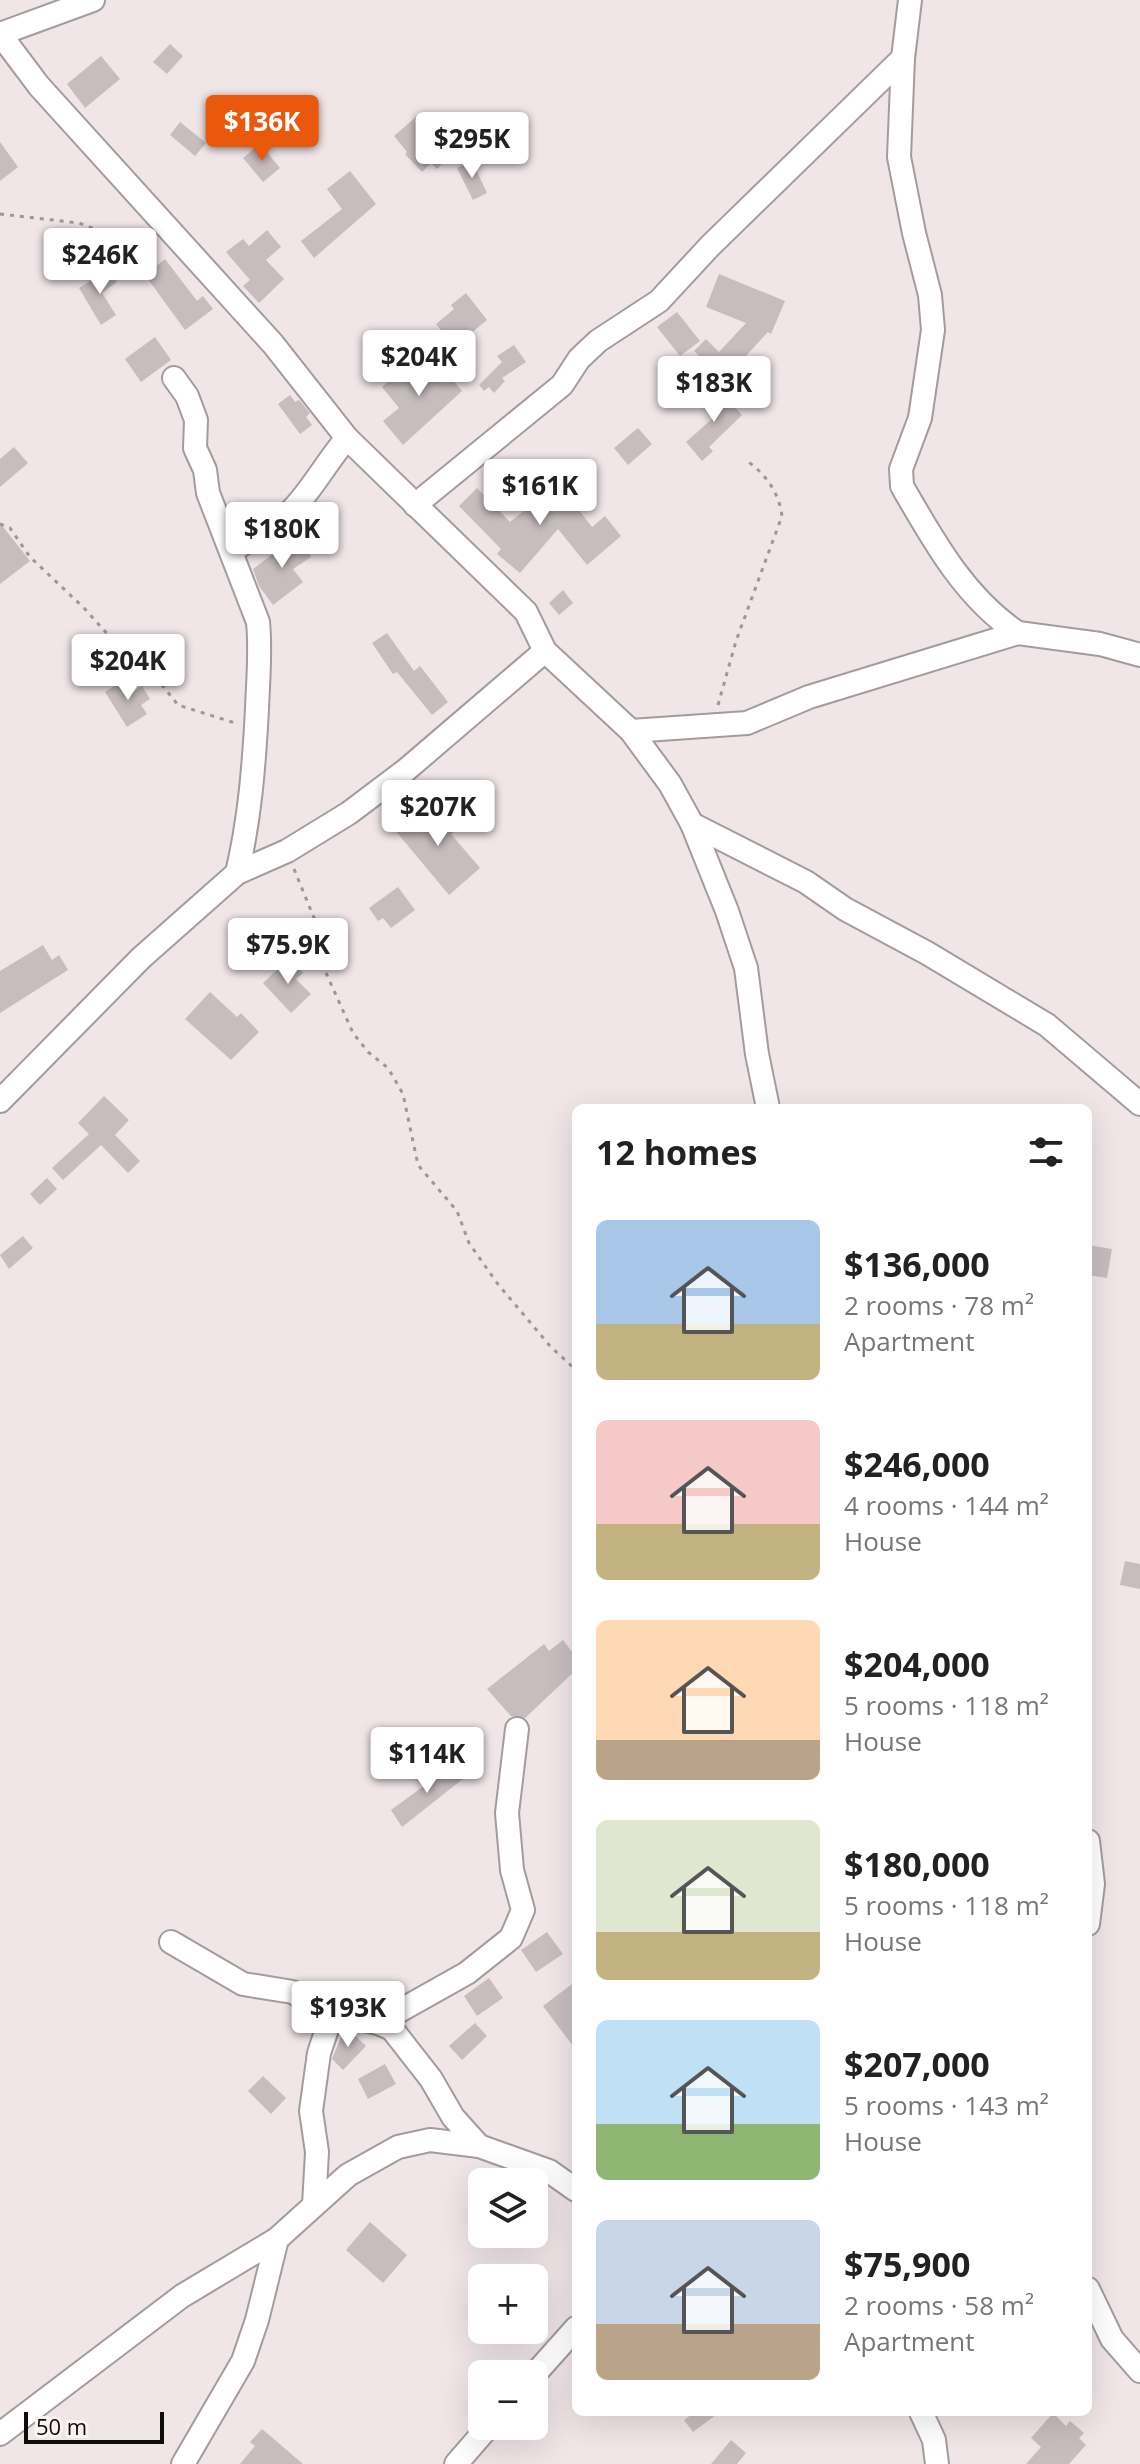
<!DOCTYPE html>
<meta charset="utf-8">
<style>
body{margin:0;font-family:"Open Sans",sans-serif;background:#f2f2f2;color:#222;height:100vh;display:flex;flex-direction:column;font-size:30px;white-space:nowrap}
*{box-sizing:border-box;margin:0}
p{font-size:26px;color:#767676}
.icon{flex:none;width:44px;height:44px;fill:none;stroke:currentColor;stroke-width:2;stroke-linecap:round;stroke-linejoin:round}
.map{position:relative;flex:1;overflow:hidden}
.details{position:absolute;left:572px;top:1104px;width:520px;height:1312px;display:flex;flex-direction:column;background:#fff;border-radius:12px;box-shadow:0 8px 32px #0002}
.details>*{flex:none}
.buttons{position:absolute;left:468px;top:2168px;display:grid;gap:16px}
.buttons a{display:grid;place-items:center;width:80px;height:80px;border-radius:12px;background:#fff;box-shadow:0 8px 32px #0002;font-size:40px}
.scale{position:absolute;left:24px;bottom:20px;width:140px;box-sizing:border-box;padding-left:8px;border:4px solid #0f0c0c;border-top:0;font-size:22px;line-height:28px;white-space:nowrap;color:#0f0c0c;-webkit-text-stroke:6px #fdf2f4;paint-order:stroke}
.price{position:absolute;translate:-50% -68px;padding:0 18px;border-radius:8px;background:#fff;color:#222;font-size:26px;line-height:52px;filter:drop-shadow(0 2px 4px #0008)}
.price::after{content:'';position:absolute;left:50%;top:48px;width:24px;height:18px;margin-left:-12px;background:inherit;clip-path:polygon(0 0,100% 0,50% 100%)}
.price.active{background:#ea580c;color:#fff}
ul{padding:0;list-style:none}
li{display:flex;align-items:center;gap:24px;height:200px;padding:0 24px}
li span{display:grid;place-items:center;flex:none;width:224px;height:160px;border-radius:12px;color:#555}
li>.icon{margin-inline-start:auto}
span .icon{width:96px;height:96px;fill:#fffc;stroke-width:1}
li b{font-size:34px}
h2{display:flex;justify-content:space-between;align-items:center;height:96px;padding:0 24px;font-size:34px}
.map>svg:first-child{display:block}
.building{fill:#c7bdbe}
.lines{fill:none;stroke-linecap:round;stroke-linejoin:round}
.minor-casing{stroke:#a59b9c;stroke-width:26}
.path{stroke:#9e9697;stroke-width:3;stroke-dasharray:4 6;stroke-linecap:butt}
.minor{stroke:#fff;stroke-width:22}
</style>
<div class="map">
<svg width="1140" height="2464" viewBox="0 0 1140 2464">
<rect width="100%" height="100%" fill="#f0e5e7"/>
<!-- building -->
<g class="building">
<polygon points="170,44 183,56 167,74 153,62"/>
<polygon points="101,56 120,79 85,108 67,84"/>
<polygon points="417,116 451,155 437,169 431,163 422,172 405,154 407,152 394,136"/>
<polygon points="180,122 206,143 195,156 170,135"/>
<polygon points="0,142 18,167 0,181"/>
<polygon points="260,144 280,168 263,182 243,158"/>
<polygon points="472,161 487,193 473,200 457,168"/>
<polygon points="350,171 376,204 314,258 301,241 342,209 327,189"/>
<polygon points="267,230 281,247 266,260 284,279 259,303 243,286 250,280 226,252 243,239 249,246"/>
<polygon points="165,259 197,301 203,296 213,309 185,330 145,275"/>
<polygon points="108,270 117,282 102,293 116,315 101,325 79,288"/>
<polygon points="719,274 785,301 771,334 768,332 724,380 694,351 706,339 719,352 746,323 706,307"/>
<polygon points="466,293 487,320 454,347 436,324 454,309 451,305"/>
<polygon points="677,312 700,341 680,356 657,327"/>
<polygon points="155,337 171,360 141,382 125,359"/>
<polygon points="514,345 526,362 502,378 505,381 494,393 489,387 484,391 479,385 502,362 497,356"/>
<polygon points="433,356 462,391 403,445 383,421 399,408 382,387 394,376 399,382"/>
<polygon points="718,389 742,415 709,447 713,451 702,461 686,442 713,418 702,405"/>
<polygon points="290,395 295,402 299,400 310,413 306,417 312,425 300,434 278,404"/>
<polygon points="638,428 652,444 628,465 614,448"/>
<polygon points="14,447 28,463 0,487 0,459"/>
<polygon points="558,483 592,527 605,516 621,536 587,565 558,529 520,573 497,554 501,549 459,506 477,488 510,522"/>
<polygon points="0,523 30,561 0,584"/>
<polygon points="298,535 311,557 293,569 303,582 273,605 259,586 253,569"/>
<polygon points="563,590 573,603 559,615 549,603"/>
<polygon points="387,633 414,671 420,666 448,702 432,715 397,672 393,674 372,643"/>
<polygon points="125,679 133,692 142,686 150,699 141,705 147,714 127,727 105,692"/>
<polygon points="427,804 435,814 440,810 456,830 451,834 480,868 449,895 394,829"/>
<polygon points="398,887 415,910 391,928 383,918 378,921 369,908"/>
<polygon points="43,945 52,960 59,955 68,970 0,1013 0,971"/>
<polygon points="290,958 303,973 296,979 311,994 291,1013 263,983"/>
<polygon points="210,992 237,1017 241,1013 259,1032 231,1060 185,1019"/>
<polygon points="104,1096 129,1120 115,1135 140,1161 128,1173 101,1145 63,1180 52,1168 89,1134 78,1123"/>
<polygon points="47,1178 57,1189 40,1205 30,1194"/>
<polygon points="23,1236 33,1248 9,1269 0,1255"/>
<polygon points="1088,1245 1112,1249 1107,1278 1088,1275"/>
<polygon points="1125,1561 1140,1564 1140,1589 1120,1585"/>
<polygon points="563,1640 576,1657 576,1670 525,1718 511,1716 487,1689 544,1644 549,1651"/>
<polygon points="454,1764 464,1778 402,1827 391,1810"/>
<polygon points="547,1932 563,1954 536,1972 521,1950"/>
<polygon points="489,1978 503,1998 477,2016 464,1996"/>
<polygon points="576,1981 576,2050 543,2006"/>
<polygon points="475,2023 487,2036 462,2060 449,2046"/>
<polygon points="344,2030 351,2032 366,2046 343,2070 332,2059"/>
<polygon points="385,2064 396,2084 368,2099 358,2079"/>
<polygon points="263,2076 286,2098 271,2114 248,2091"/>
<polygon points="370,2222 407,2255 383,2283 346,2250"/>
<polygon points="695,2412 720,2412 693,2432 684,2420"/>
<polygon points="1053,2413 1066,2426 1070,2421 1084,2433 1079,2438 1086,2445 1069,2464 1026,2464 1041,2447 1031,2438"/>
<polygon points="262,2429 303,2464 240,2464 255,2446 250,2442"/>
<polygon points="731,2440 746,2453 737,2464 711,2464"/>
</g>
<g class="lines">
<!-- minor casing -->
<g class="minor-casing">
<g id="minor">
<path d="M 910,0 L 903,58 L 899,157 L 914,233 L 930,295 L 933,330 L 920,418 L 901,469 L 902,486 C 933,540 965,598 1018,633"/>
<polyline points="0,34 39,86 273,344 347,438 526,612 545,651 631,731 670,784 692,824 727,911 746,968 757,1054 768,1108"/>
<polyline points="0,34 93,0"/>
<path d="M 174,378 L 187,396 L 196,420 L 195,448 L 205,470 L 208,493 L 258,622 C 261,651 258,680 257,709 C 254,765 250,818 237,873"/>
<polyline points="415,505 562,385 579,359 598,341 659,301 710,246 903,58"/>
<path d="M 232,552 C 251,535 274,529 293,509 C 313,488 328,460 347,438"/>
<polyline points="631,731 747,723 809,697 1018,633 1100,644 1140,655"/>
<polyline points="692,824 806,882 845,909 927,953 1047,1025 1140,1104"/>
<polyline points="0,1101 141,958 237,873 287,851 349,813 406,770 545,651"/>
<polyline points="1088,1841 1093,1884 1088,1924"/>
<polyline points="171,1942 243,1984 293,1992 321,2011 378,2023 392,2029 431,2079 453,2117 479,2146"/>
<polyline points="378,2023 467,1973 511,1938 523,1910 512,1870 507,1813 517,1729"/>
<polyline points="314,2205 317,2152 311,2111 319,2053 332,2014"/>
<polyline points="1088,2289 1112,2339 1140,2371"/>
<polyline points="534,2375 576,2328"/>
<polyline points="921,2412 934,2440 937,2464"/>
<polyline points="0,2434 182,2296 277,2239 348,2175 398,2147 430,2140 479,2146 549,2171 576,2190"/>
<polyline points="183,2464 243,2361 257,2320 277,2239"/>
<polyline points="456,2464 489,2426"/>
</g>
</g>
<!-- path -->
<g class="path">
<polyline points="0,214 79,223 114,236 151,242"/>
<polyline points="0,524 10,528 30,557 84,608 128,657 155,676 178,705 235,723"/>
<path d="M 718,705 L 736,641 L 782,516 C 779,493 766,474 747,461"/>
<polyline points="294,869 321,935 322,964 353,1033 368,1052 388,1068 403,1094 418,1165 457,1211 469,1243 497,1283 550,1346 576,1370"/>
</g>
<!-- minor -->
<use href="#minor" class="minor"/>
</g>
</svg>
<div class="buttons">
<a><svg class="icon" aria-label="layers" viewBox="0 0 24 24"><path d="M12 4l9 5-9 5-9-5zM3 14l9 5 9-5"/></svg></a>
<a>+</a>
<a>−</a>
</div>
<div class="scale">50 m</div>
<b class="price active" style="left:262px;top:163px">$136K</b>
<b class="price" style="left:472px;top:180px">$295K</b>
<b class="price" style="left:100px;top:296px">$246K</b>
<b class="price" style="left:419px;top:398px">$204K</b>
<b class="price" style="left:714px;top:424px">$183K</b>
<b class="price" style="left:540px;top:527px">$161K</b>
<b class="price" style="left:282px;top:570px">$180K</b>
<b class="price" style="left:128px;top:702px">$204K</b>
<b class="price" style="left:438px;top:848px">$207K</b>
<b class="price" style="left:288px;top:986px">$75.9K</b>
<b class="price" style="left:427px;top:1795px">$114K</b>
<b class="price" style="left:348px;top:2049px">$193K</b>
<section class="details">
<h2>12 homes<svg class="icon" aria-label="filters" viewBox="0 0 24 24"><path d="M4 7h16M4 17h16"/><circle cx="9" cy="7" r="2"/><circle cx="15" cy="17" r="2"/></svg></h2>
<ul>
<li><span style="background:linear-gradient(#a9c7e8 65%,#c2b280 0)"><svg class="icon" aria-label="home" viewBox="0 0 24 24"><path d="M3 11l9-7 9 7M6 9v11h12V9"/></svg></span><div><b>$136,000</b><p>2 rooms · 78 m²</p><p>Apartment</p></div></li>
<li><span style="background:linear-gradient(#f6c9c9 65%,#c2b280 0)"><svg class="icon" aria-label="home" viewBox="0 0 24 24"><path d="M3 11l9-7 9 7M6 9v11h12V9"/></svg></span><div><b>$246,000</b><p>4 rooms · 144 m²</p><p>House</p></div></li>
<li><span style="background:linear-gradient(#ffd9b3 75%,#b9a48a 0)"><svg class="icon" aria-label="home" viewBox="0 0 24 24"><path d="M3 11l9-7 9 7M6 9v11h12V9"/></svg></span><div><b>$204,000</b><p>5 rooms · 118 m²</p><p>House</p></div></li>
<li><span style="background:linear-gradient(#dfe7d0 70%,#c2b280 0)"><svg class="icon" aria-label="home" viewBox="0 0 24 24"><path d="M3 11l9-7 9 7M6 9v11h12V9"/></svg></span><div><b>$180,000</b><p>5 rooms · 118 m²</p><p>House</p></div></li>
<li><span style="background:linear-gradient(#bfe0f5 65%,#8fb573 0)"><svg class="icon" aria-label="home" viewBox="0 0 24 24"><path d="M3 11l9-7 9 7M6 9v11h12V9"/></svg></span><div><b>$207,000</b><p>5 rooms · 143 m²</p><p>House</p></div></li>
<li><span style="background:linear-gradient(#c9d6e8 65%,#b9a48a 0)"><svg class="icon" aria-label="home" viewBox="0 0 24 24"><path d="M3 11l9-7 9 7M6 9v11h12V9"/></svg></span><div><b>$75,900</b><p>2 rooms · 58 m²</p><p>Apartment</p></div></li>
</ul>
</section>
</div>
